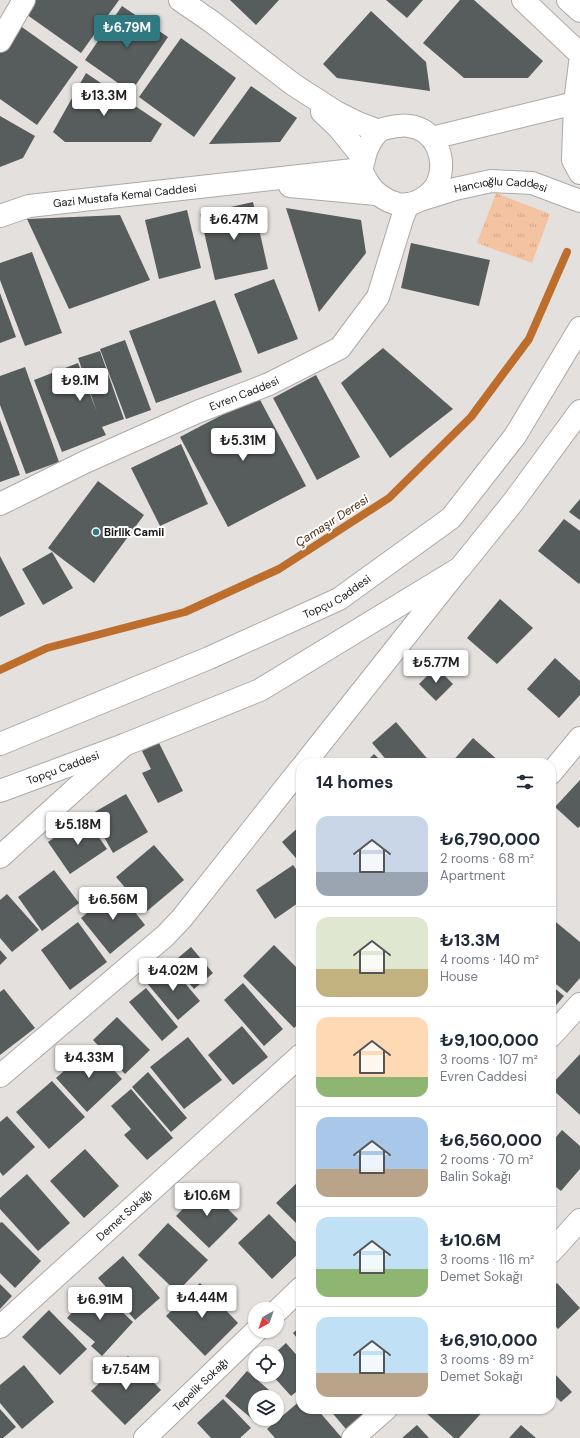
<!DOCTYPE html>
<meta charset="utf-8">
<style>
body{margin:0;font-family:"DM Sans",sans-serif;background:#f2f2f3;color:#1f2937;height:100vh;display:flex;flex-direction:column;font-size:15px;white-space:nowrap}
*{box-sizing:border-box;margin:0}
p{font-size:13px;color:#747a83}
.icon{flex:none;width:22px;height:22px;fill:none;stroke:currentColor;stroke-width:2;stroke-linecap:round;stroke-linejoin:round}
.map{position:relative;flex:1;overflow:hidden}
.panel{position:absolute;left:296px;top:758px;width:260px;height:656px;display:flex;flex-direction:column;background:#fff;border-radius:16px;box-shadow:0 1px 3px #0004}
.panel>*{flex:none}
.needle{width:26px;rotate:220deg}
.tools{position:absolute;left:248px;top:1302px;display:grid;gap:8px}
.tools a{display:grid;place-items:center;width:36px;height:36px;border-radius:50%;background:#fff;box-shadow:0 1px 3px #0004;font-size:20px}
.price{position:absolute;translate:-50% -34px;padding:0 9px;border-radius:4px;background:#fff;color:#222;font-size:13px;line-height:26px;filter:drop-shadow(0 1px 2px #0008)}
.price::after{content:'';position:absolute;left:50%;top:24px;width:12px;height:9px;margin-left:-6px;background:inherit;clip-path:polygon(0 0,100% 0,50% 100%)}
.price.selected{background:#307981;color:#fff}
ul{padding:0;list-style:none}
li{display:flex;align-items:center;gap:12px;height:100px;padding:0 20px}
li+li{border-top:1px solid #e0e1e3}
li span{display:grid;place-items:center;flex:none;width:112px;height:80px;border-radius:12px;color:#555}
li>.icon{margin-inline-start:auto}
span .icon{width:48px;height:48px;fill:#fffc;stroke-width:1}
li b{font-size:17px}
h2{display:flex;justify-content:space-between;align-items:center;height:48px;padding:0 20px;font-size:17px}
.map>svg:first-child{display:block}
.park{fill:url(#park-tufts)}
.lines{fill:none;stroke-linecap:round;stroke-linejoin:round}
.stream{stroke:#be6e2c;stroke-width:8}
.building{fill:#575c5c}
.minor-casing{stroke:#ada9a6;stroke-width:24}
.tertiary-casing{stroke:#ada9a6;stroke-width:24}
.secondary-casing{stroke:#ada9a6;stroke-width:24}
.minor{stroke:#fff;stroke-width:22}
.tertiary{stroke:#fff;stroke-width:22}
.secondary{stroke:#fff;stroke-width:22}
.poi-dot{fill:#307981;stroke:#fff;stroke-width:1.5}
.labels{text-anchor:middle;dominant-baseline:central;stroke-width:4;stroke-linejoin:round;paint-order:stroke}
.street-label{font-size:11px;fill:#151313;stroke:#fff}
.poi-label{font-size:11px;font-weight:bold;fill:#151313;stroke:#fff;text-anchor:start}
.water-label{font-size:12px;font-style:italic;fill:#4b2a0f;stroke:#fff}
</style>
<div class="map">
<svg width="580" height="1438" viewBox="0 0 580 1438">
<defs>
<pattern id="park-tufts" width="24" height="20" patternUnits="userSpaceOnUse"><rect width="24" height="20" fill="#f4c3a1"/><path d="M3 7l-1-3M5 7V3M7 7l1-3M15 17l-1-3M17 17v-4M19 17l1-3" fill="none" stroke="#d0a78a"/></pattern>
</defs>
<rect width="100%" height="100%" fill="#e4e0dd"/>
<!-- park -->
<polygon class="park" points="496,193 550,214 532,263 477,243"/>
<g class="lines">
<!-- stream -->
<polyline class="stream" points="0,670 47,648 185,612 279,569 389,498 471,417 529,339 567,252"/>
</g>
<!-- building -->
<g class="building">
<polygon points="32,0 119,0 81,53 23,12"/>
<polygon points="230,0 279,0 256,25"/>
<polygon points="386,0 423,0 407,18"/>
<polygon points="460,0 474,0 543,61 528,78 464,78 423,43"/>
<polygon points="122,6 168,37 131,92 85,60"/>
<polygon points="371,11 426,62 430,91 337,78 323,64"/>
<polygon points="19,25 78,67 37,125 0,99 0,53"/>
<polygon points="181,38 236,78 194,137 139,97"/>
<polygon points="86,73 162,124 151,142 65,142 53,132"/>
<polygon points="251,86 297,118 280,142 209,144"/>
<polygon points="0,116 35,136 23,158 0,167"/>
<polygon points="253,202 268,269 215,280 200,214"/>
<polygon points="286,208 361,220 366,253 319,312"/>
<polygon points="187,210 201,268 159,279 145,220"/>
<polygon points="120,215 150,280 69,309 27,219"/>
<polygon points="411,243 490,260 479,306 401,288"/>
<polygon points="32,252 62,333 25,346 0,280 0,263"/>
<polygon points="274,279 298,339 258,354 234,294"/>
<polygon points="0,293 16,337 0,343"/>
<polygon points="215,300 242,372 156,403 129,331"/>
<polygon points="125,340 151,410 126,419 100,349"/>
<polygon points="383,348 453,409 390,458 341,383"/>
<polygon points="100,351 124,419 102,427 106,435 62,452 34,380 78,363 97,412 78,358"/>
<polygon points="25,367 59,462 26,474 0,405 0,376"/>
<polygon points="316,375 360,457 317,480 273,398"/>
<polygon points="258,396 306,486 228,527 180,437"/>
<polygon points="0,420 20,475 0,482"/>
<polygon points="181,444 208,504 160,526 131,468"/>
<polygon points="98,481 144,515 94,583 48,548"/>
<polygon points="580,499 580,520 569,512"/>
<polygon points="564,519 580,531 580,582 579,584 538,551"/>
<polygon points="52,552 73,588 43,605 22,569"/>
<polygon points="0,556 25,604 0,617"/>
<polygon points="500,599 533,628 497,664 467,638"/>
<polygon points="555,658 580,681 580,695 559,718 527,689"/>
<polygon points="436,667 453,684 436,701 419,684"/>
<polygon points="396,722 431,763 389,763 372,743"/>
<polygon points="473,738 501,763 451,763"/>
<polygon points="159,743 183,791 158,803 142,773 151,769 142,751"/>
<polygon points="374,754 383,763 365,763"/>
<polygon points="580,780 580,826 578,828 555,807"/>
<polygon points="126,794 148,832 113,853 91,814"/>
<polygon points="85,817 107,849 70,874 48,842"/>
<polygon points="301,825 301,864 282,842"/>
<polygon points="154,845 184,880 146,912 116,877"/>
<polygon points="293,865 301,876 301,901 275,919 256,890"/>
<polygon points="54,870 79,903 42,931 18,897"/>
<polygon points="117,889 145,925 110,954 81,918"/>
<polygon points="7,894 39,930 12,952 0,938 0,900"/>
<polygon points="551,918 580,942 580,978 567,993 551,980"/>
<polygon points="78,922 107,962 70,990 41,950"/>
<polygon points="274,945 301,972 301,1022 294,1028 243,976"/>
<polygon points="191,947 213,973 194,989 172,963"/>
<polygon points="0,950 7,958 0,965"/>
<polygon points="168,963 200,1001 178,1020 146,982"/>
<polygon points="243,983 283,1029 264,1046 224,1000"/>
<polygon points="551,985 564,996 551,1011"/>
<polygon points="146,988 178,1027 162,1041 129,1002"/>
<polygon points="4,989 35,1028 0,1055 0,992"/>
<polygon points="117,1017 150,1050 125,1074 93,1040"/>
<polygon points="242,1026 268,1057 233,1085 208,1055"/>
<polygon points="188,1037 222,1080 184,1109 150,1067"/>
<polygon points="92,1046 122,1079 87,1112 56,1078"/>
<polygon points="580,1054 580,1115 551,1088 551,1085"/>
<polygon points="148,1072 187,1118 171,1132 132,1087"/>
<polygon points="52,1081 85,1117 49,1149 16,1112"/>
<polygon points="131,1089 173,1138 147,1160 124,1135 131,1129 111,1106"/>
<polygon points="7,1116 35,1147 3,1176 0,1172 0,1122"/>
<polygon points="562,1130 580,1146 580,1169 561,1191 551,1183 551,1143"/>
<polygon points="85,1149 119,1186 84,1218 50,1181"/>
<polygon points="27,1174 70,1223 38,1251 0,1209 0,1198"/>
<polygon points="301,1179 301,1228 276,1203"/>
<polygon points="205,1186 238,1219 209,1248 176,1216"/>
<polygon points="269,1214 301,1247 301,1251 272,1279 238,1243"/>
<polygon points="2,1222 41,1261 15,1288 0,1273 0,1223"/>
<polygon points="168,1223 208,1260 177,1292 138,1255"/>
<polygon points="123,1256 160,1298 135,1320 98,1278"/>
<polygon points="200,1283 238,1323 205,1356 166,1316"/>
<polygon points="557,1283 580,1308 558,1329 551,1321 551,1289"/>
<polygon points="0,1284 12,1296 0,1309"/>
<polygon points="95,1287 133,1322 102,1356 91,1346 95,1342 67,1318"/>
<polygon points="49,1310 87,1349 60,1375 22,1337"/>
<polygon points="301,1326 301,1343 293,1333"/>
<polygon points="286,1343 301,1360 301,1388 291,1396 272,1375 277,1375 277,1353 275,1353"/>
<polygon points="128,1356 161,1390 125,1425 91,1391"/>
<polygon points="24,1365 54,1402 22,1429 0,1403 0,1385"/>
<polygon points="247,1371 277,1397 255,1397 255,1419 262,1419 258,1424 225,1396"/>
<polygon points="554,1373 572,1392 561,1402 551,1392 551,1376"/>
<polygon points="223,1399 251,1428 240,1438 211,1438 197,1423"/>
<polygon points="301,1400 301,1409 317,1409 342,1438 275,1438 267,1429"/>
<polygon points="0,1409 16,1427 3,1438 0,1438"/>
<polygon points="329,1409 380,1409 351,1435"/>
<polygon points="428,1409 485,1409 459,1438 454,1438 425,1412"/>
<polygon points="417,1425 429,1438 402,1438"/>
<polygon points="521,1425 536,1438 509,1438"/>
</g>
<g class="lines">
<!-- minor casing -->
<g class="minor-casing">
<g id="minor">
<polyline points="0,41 24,0"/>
<path id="s1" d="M 0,504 L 85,462 L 197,412 L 269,384 L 340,348 L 378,297 L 402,219 L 408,204"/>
<polyline points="305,763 458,570"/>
<polyline points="551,773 580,738"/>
<polyline points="0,857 124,745"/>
<polyline points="551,1036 580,1004"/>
<polyline points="0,1076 165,936 182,918 301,768"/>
<polyline points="551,1252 580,1220"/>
<polyline points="277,1311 301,1288"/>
<path id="s2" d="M 0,1327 L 301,1055"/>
<path id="s3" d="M 145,1438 L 256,1331"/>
<polyline points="353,1438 386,1409"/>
</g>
</g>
<!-- tertiary casing -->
<g class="tertiary-casing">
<g id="tertiary">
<polyline points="180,0 212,22 294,85 336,112 358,123 379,131"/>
<polyline points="322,112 338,127 364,159"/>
<polyline points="290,186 376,194"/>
<path id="s4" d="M 0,216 L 29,206 L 362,169"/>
<path id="s5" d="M 0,744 L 209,658 L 339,599 L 451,518 L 515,436 L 580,328"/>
<path id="s6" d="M 0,791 L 124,745 L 260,690 L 460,568 L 514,501 L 580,411"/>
</g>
</g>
<!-- secondary casing -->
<g class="secondary-casing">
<g id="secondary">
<polyline points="523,0 580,54"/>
<polyline points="568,0 580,11"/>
<polyline points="580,63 575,103 573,160 580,173"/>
<path d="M 397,126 C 401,126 405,125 409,126 C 436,129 447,159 438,182 C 432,196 413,207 398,204 C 385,201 373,192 367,181 C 365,177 362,174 362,170 C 362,165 364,159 365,155 C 367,147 373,136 379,131 C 383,128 392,127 397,126 Z"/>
<polyline points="432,138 575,103 580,99"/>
<path id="s7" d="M 423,199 L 455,189 L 491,181 L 532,183 L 580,201"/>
</g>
</g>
<!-- minor -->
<use href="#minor" class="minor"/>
<!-- tertiary -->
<use href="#tertiary" class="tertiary"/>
<!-- secondary -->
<use href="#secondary" class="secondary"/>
</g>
<!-- markers -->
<circle class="poi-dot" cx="96" cy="532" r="4"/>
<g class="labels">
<!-- street labels -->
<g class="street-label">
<text stroke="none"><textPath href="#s7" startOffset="80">Hancıoğlu Caddesi</textPath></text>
<text stroke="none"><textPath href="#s4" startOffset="127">Gazi Mustafa Kemal Caddesi</textPath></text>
<text stroke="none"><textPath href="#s1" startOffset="268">Evren Caddesi</textPath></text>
<text stroke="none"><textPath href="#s5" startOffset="368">Topçu Caddesi</textPath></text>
<text stroke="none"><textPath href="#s6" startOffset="67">Topçu Caddesi</textPath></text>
<text stroke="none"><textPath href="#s2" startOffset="167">Demet Sokağı</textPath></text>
<text stroke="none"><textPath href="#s3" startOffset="77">Tepelik Sokağı</textPath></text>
</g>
<!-- poi labels -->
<g class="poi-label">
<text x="104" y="532">Birlik Camii</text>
</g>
<!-- water labels -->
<g class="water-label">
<text transform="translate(332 521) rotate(-33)">Çamaşır Deresi</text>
</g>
</g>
</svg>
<div class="tools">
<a><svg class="needle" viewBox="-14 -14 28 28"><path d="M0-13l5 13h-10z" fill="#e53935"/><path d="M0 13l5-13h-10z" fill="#747a83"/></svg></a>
<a><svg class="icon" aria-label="locate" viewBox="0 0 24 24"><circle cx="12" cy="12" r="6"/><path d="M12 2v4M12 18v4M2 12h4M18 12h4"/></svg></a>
<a><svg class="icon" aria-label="layers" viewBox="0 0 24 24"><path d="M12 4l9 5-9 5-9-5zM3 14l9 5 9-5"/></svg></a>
</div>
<b class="price selected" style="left:127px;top:49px">₺6.79M</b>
<b class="price" style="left:104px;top:117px">₺13.3M</b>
<b class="price" style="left:234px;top:241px">₺6.47M</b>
<b class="price" style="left:80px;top:402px">₺9.1M</b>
<b class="price" style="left:243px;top:462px">₺5.31M</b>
<b class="price" style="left:436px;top:684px">₺5.77M</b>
<b class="price" style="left:78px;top:846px">₺5.18M</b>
<b class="price" style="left:113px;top:921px">₺6.56M</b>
<b class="price" style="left:173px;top:992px">₺4.02M</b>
<b class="price" style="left:89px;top:1079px">₺4.33M</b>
<b class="price" style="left:207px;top:1217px">₺10.6M</b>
<b class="price" style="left:202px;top:1319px">₺4.44M</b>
<b class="price" style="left:100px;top:1321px">₺6.91M</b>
<b class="price" style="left:126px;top:1391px">₺7.54M</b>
<section class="panel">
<h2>14 homes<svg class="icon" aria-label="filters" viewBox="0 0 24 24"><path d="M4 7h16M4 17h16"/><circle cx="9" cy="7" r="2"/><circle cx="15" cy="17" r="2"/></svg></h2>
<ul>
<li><span style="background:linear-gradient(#c9d6e8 70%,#9aa5b1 0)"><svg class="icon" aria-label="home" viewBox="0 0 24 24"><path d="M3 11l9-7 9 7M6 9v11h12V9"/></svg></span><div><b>₺6,790,000</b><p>2 rooms · 68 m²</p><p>Apartment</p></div></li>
<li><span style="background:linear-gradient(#dfe7d0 65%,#c2b280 0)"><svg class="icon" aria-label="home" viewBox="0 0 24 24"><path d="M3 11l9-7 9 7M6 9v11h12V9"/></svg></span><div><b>₺13.3M</b><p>4 rooms · 140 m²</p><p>House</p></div></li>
<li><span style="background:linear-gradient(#ffd9b3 75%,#8fb573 0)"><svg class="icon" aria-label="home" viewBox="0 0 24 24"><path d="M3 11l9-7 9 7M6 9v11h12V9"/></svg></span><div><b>₺9,100,000</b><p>3 rooms · 107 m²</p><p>Evren Caddesi</p></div></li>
<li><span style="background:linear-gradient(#a9c7e8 65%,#b9a48a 0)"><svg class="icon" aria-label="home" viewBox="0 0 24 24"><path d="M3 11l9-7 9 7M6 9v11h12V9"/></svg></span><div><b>₺6,560,000</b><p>2 rooms · 70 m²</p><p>Balin Sokağı</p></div></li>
<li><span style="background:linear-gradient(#bfe0f5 65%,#8fb573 0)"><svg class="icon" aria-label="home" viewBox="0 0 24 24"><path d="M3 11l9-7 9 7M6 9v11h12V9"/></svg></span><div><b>₺10.6M</b><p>3 rooms · 116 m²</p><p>Demet Sokağı</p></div></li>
<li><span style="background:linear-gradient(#bfe0f5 70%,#b9a48a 0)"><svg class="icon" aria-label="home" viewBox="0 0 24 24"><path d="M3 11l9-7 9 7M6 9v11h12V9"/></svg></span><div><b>₺6,910,000</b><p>3 rooms · 89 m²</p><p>Demet Sokağı</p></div></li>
</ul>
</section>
</div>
